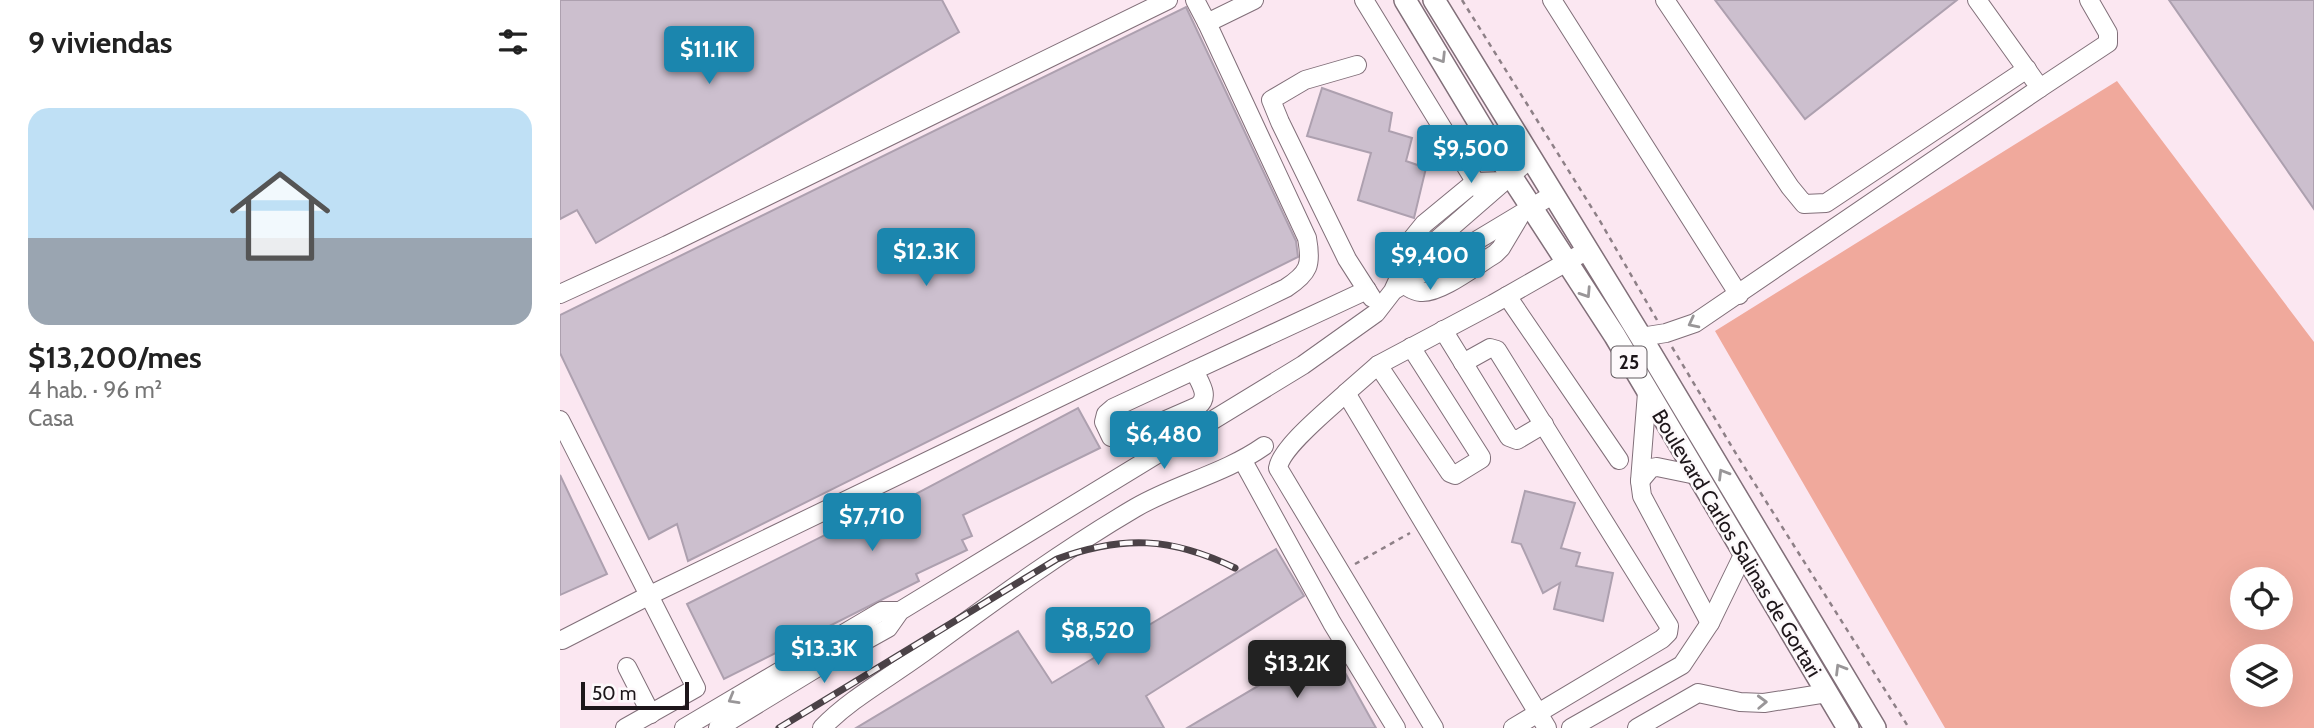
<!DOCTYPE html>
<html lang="es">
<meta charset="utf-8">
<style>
body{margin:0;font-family:Cabin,sans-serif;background:#f6f6f6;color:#222;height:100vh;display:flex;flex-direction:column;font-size:26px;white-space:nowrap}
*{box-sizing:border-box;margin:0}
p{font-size:23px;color:#767676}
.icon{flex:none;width:38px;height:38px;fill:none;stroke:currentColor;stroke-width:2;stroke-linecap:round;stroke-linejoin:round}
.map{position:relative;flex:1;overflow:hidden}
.sheet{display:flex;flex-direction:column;background:#fff;width:560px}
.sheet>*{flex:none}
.buttons{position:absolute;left:1670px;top:567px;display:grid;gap:14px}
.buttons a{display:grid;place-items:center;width:63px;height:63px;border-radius:50%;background:#fff;box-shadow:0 7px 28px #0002;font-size:35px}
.scale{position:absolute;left:21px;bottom:18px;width:108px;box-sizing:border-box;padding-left:7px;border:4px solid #1d161a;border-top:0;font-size:19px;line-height:24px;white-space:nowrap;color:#1d161a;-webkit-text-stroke:5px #fdf9fb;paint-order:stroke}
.price{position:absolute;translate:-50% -60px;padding:0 16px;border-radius:7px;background:#1b86ae;color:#fff;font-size:23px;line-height:46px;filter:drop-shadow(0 2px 4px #0008)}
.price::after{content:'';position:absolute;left:50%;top:42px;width:21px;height:16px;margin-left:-10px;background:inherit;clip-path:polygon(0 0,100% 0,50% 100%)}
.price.current{background:#222;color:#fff}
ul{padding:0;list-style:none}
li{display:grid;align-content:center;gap:14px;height:371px;padding:0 28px}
li span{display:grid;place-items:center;height:217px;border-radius:21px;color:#555}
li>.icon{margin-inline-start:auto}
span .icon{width:126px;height:126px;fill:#fffc;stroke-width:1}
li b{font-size:30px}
h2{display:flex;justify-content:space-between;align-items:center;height:84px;padding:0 28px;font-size:30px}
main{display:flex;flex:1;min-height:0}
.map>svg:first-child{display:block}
.green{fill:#f0a99c;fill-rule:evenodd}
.building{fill:#ccbfce;stroke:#ada0af;stroke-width:2}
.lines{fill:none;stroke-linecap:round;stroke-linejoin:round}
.minor-casing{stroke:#816f79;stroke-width:20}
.major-casing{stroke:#816f79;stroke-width:24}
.path{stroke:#8e8087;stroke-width:2.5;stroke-dasharray:5 5;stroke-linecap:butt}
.minor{stroke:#fff;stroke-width:18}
.major{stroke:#fff;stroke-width:21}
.rail-casing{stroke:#4b4247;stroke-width:7}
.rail{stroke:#fdf9fb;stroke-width:4.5;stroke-dasharray:13;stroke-linecap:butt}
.oneway{stroke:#999698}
.labels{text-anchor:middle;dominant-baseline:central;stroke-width:5;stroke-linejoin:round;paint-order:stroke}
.shield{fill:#fdf9fb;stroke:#605a5e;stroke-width:2}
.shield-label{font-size:19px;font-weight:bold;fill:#1d161a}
.street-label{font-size:21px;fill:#1d161a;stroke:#fdf9fb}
</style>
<main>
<section class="sheet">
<h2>9 viviendas<svg class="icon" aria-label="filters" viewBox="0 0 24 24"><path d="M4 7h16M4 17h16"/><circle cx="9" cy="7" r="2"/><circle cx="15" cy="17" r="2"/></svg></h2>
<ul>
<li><span style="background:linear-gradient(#bfe0f5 60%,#9aa5b1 0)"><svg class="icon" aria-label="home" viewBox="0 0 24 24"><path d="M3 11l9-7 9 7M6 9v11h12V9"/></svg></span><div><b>$13,200/mes</b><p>4 hab. · 96 m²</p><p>Casa</p></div></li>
</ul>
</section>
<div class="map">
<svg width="1754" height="728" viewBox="0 0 1754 728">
<rect width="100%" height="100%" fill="#fbe7f1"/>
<!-- green -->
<path class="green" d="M 1557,81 L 1754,342 L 1754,728 L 1385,728 L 1155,331 ZM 1682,579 L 1720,579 L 1720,618 L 1682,618 ZM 1682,656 L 1720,656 L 1720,695 L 1682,695 Z"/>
<!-- building -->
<g class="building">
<polygon points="0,0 382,0 399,32 36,243 17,210 0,219"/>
<polygon points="1155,0 1397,0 1245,119"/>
<polygon points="1609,0 1754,0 1754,209"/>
<polygon points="626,7 736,241 738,257 128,561 117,524 89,539 0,353 0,315"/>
<polygon points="762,88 832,113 829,131 852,138 846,161 866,168 854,218 798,200 811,153 747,136"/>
<polygon points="518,408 540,448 403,515 412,536 402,540 407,550 356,574 359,581 164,679 127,604 323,506 327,515 350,501 348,498"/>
<polygon points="0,475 47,574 0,595"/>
<polygon points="965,491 1015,503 1001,548 1020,553 1016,566 1053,573 1043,621 994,609 1000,583 983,593 961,544 952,542"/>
<polygon points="716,549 744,596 586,696 604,728 296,728 458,631 492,683"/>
<polygon points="769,644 816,728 627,728"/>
</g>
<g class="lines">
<!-- minor casing -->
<g class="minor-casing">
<g id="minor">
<polyline points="635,0 647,23"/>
<polyline points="804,0 921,191"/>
<polyline points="992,0 1179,295"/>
<polyline points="1105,0 1230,187 1244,204 1266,203 1467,69"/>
<polyline points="797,65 745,80 711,100 720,122 787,259 812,298"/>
<polyline points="1480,88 1548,43 1548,33 1529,0"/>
<path d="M 945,181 L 915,182 L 864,224 L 851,240 L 844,254 L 838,277 C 844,285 851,291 861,292 C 880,294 918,264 935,254 L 941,248 L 960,216"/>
<polyline points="836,289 994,194"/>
<polyline points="0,294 107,245 608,0"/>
<polyline points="947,296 1059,460"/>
<polyline points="883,330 949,437 957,440 984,424"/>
<polyline points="1081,337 1106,333 1135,323 1480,88 1417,0"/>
<polyline points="903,363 930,348 937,350 1109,626 1108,633 1102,639 953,728"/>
<polyline points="818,365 890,473 895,475 921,459 921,457 851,347"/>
<path d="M 634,370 C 639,382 651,396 638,406 L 567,437 L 558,438 L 551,437 L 544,422 L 546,414 L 553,408 L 807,290"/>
<polyline points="786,393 818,365 933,304 1026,251"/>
<polyline points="1087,393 1080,481 1082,496 1150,623"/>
<polyline points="0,420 136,688 65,728"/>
<polyline points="683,461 772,623 836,728"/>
<polyline points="1080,481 1091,468 1097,467 1136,475"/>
<path d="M 2,640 L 88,596 L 726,288 C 749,273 752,265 747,238 L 647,23 L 694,0"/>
<polyline points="67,667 91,714"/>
<polyline points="124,728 322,611 340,611"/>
<polyline points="158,728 258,667 328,628 340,611 743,365 816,313 833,291 844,267 852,258 872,244 971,158"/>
<path d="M 262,728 C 290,699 327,679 360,655 C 430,604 500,552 575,508 C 616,484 664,474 704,446"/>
<path d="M 874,728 L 718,468 C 721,447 770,408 786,393 L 987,728"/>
<polyline points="1011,728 1122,665 1150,623 1183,555"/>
<polyline points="1077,728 1138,693 1180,702 1204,703 1267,693"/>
</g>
</g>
<!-- major casing -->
<g class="major-casing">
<g id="major">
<polyline points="845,0 951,176 1055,336 1288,728"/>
<polyline points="874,0 1081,337 1315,728"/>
</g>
</g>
<!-- path -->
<g class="path">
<polyline points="902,0 1040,221 1097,320"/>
<polyline points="1112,347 1178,457 1349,728"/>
<polyline points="795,564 850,533"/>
</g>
<!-- minor -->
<use href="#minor" class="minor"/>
<!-- major -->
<use href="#major" class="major"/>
<!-- rail casing -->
<g class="rail-casing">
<path id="rail" d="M 219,728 L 497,559 C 563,535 611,537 675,568"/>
</g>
<!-- rail -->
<use href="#rail" class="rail"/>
</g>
<!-- one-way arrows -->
<defs><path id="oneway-chevron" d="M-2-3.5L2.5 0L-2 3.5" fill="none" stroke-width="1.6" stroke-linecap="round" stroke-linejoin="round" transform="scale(1.75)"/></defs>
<g class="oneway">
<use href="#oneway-chevron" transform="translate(881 58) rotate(58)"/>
<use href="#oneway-chevron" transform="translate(1026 293) rotate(57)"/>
<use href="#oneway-chevron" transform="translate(1133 323) rotate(153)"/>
<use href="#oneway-chevron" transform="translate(1163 474) rotate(-121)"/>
<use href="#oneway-chevron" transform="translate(1280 669) rotate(-121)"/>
<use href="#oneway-chevron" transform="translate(173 699) rotate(150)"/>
<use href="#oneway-chevron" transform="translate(1202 702) rotate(-2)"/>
</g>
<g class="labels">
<!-- shield labels -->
<rect class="shield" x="1051.5" y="346.5" width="35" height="31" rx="5"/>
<g class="shield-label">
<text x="1069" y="362">25</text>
</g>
<!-- street labels -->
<g class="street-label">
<text transform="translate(1177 543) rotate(59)">Boulevard Carlos Salinas de Gortari</text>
</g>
</g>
</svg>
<div class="buttons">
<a><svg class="icon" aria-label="locate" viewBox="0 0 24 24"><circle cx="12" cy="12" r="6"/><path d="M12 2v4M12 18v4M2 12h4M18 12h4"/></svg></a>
<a><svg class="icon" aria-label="layers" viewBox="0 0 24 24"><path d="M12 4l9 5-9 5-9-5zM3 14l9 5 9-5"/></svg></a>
</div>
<div class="scale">50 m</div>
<b class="price" style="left:149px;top:86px">$11.1K</b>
<b class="price" style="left:911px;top:185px">$9,500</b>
<b class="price" style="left:366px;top:288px">$12.3K</b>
<b class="price" style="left:870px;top:292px">$9,400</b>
<b class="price" style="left:604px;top:471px">$6,480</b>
<b class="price" style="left:312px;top:553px">$7,710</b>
<b class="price" style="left:538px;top:667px">$8,520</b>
<b class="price" style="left:264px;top:685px">$13.3K</b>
<b class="price current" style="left:737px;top:700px">$13.2K</b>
</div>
</main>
